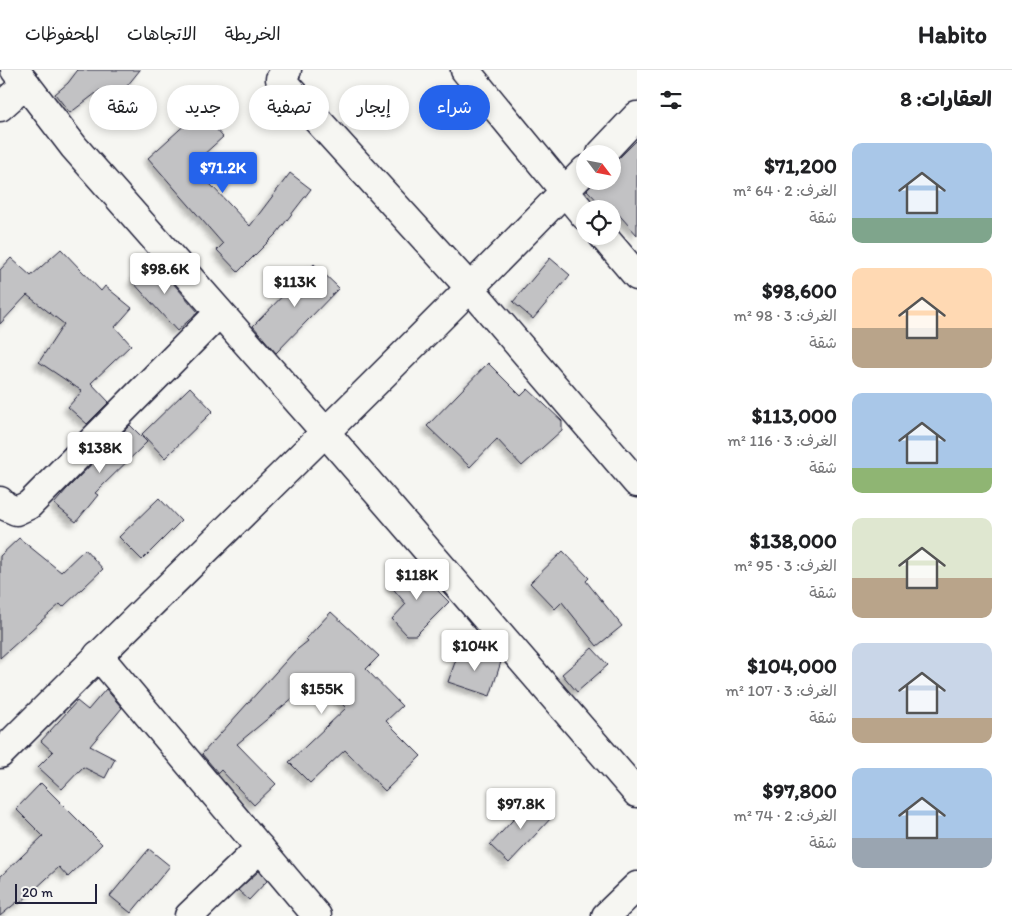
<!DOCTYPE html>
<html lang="ar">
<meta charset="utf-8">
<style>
body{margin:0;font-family:Itim,"Playpen Sans Arabic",sans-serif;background:#f2f2f2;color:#202124;direction:rtl;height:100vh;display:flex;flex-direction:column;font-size:19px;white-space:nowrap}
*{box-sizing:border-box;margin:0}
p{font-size:16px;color:#757577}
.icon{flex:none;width:28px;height:28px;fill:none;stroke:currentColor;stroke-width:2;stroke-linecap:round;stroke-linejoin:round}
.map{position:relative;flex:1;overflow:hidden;direction:ltr}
.sheet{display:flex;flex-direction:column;background:#fff;width:375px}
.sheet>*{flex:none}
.hud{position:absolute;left:15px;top:15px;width:475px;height:45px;direction:rtl;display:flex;gap:10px}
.needle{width:32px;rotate:122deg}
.controls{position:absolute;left:576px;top:75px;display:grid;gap:10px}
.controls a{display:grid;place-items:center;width:45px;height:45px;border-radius:50%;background:#fff;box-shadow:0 2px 8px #0003;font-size:25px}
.scale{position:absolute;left:15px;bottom:12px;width:82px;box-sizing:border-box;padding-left:5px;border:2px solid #22223b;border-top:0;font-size:14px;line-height:18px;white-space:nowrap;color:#22223b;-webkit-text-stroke:4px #f6f6f2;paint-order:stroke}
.price{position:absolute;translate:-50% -42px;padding:0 11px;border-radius:5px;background:#fff;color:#222;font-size:16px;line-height:32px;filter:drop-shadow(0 1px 2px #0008)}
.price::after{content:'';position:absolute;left:50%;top:30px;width:15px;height:11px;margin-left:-8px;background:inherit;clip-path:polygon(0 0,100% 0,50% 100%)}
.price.current{background:#2563eb;color:#fff}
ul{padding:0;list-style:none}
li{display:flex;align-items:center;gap:15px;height:125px;padding:0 20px}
li span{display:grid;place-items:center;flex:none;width:140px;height:100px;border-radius:10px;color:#555}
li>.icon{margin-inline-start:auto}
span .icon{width:60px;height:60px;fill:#fffc;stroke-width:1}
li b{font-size:21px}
h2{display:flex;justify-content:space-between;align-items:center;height:60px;padding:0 20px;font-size:21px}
.chip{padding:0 18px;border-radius:22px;background:#fff;box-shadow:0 2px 8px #0003;font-size:18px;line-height:45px}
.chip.current{background:#2563eb;color:#fff}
header{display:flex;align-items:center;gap:30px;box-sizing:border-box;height:70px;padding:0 25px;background:#fff;border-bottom:1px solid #e0e0e0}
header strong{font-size:24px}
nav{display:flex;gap:28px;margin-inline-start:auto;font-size:18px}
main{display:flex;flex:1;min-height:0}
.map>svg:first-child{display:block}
.building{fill:#c2c2c4;stroke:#22223b;filter:url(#shadow)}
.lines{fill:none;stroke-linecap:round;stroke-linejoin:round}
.minor-casing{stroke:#22223b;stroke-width:31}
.minor{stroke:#f6f6f2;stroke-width:28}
</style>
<header>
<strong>Habito</strong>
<nav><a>الخريطة</a><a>الاتجاهات</a><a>المحفوظات</a></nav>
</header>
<main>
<section class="sheet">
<h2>العقارات: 8<svg class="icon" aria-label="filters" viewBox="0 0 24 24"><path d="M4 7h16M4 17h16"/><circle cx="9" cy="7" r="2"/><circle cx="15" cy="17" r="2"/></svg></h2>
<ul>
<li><span style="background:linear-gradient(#a9c7e8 75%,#7fa58c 0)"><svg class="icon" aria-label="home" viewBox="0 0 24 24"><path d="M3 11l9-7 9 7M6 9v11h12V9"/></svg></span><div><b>$71,200</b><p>الغرف: 2 · 64 m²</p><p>شقة</p></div></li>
<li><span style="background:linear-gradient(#ffd9b3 60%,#b9a48a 0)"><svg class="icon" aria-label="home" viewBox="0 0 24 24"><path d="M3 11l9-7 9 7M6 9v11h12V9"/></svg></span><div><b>$98,600</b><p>الغرف: 3 · 98 m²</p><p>شقة</p></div></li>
<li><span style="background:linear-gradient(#a9c7e8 75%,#8fb573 0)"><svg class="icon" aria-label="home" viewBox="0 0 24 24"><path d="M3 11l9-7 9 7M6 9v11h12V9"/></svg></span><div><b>$113,000</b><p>الغرف: 3 · 116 m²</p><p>شقة</p></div></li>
<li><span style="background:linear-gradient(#dfe7d0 60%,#b9a48a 0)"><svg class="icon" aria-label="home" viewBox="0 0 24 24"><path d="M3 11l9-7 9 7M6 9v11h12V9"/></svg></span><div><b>$138,000</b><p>الغرف: 3 · 95 m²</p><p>شقة</p></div></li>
<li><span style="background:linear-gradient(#c9d6e8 75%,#b9a48a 0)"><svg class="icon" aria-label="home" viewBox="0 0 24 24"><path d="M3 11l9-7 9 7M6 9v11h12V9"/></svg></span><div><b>$104,000</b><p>الغرف: 3 · 107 m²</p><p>شقة</p></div></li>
<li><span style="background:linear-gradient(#a9c7e8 70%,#9aa5b1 0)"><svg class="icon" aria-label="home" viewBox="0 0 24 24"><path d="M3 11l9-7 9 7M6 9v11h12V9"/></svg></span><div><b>$97,800</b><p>الغرف: 2 · 74 m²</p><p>شقة</p></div></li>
</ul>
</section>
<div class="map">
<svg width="637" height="846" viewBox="0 0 637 846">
<defs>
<filter id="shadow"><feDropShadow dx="-4.5" dy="4.5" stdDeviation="2.5" flood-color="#0004"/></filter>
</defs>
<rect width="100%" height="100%" fill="#f6f6f2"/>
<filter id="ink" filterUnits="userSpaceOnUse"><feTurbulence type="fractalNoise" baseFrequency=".02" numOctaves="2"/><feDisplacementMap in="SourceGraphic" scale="10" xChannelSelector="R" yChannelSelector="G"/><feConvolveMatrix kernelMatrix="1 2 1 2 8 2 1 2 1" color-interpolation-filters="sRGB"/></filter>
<g filter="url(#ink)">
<!-- building -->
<g class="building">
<polygon points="76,0 140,0 114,32 100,20 70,43 55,24 68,13 77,1"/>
<polygon points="200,41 223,67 192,95 250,156 290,103 311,119 277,163 238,202 217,180 223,174 148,88"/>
<polygon points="637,70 637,165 614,139 605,139 587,120 596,111 612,111 612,95"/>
<polygon points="61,179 101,221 105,216 132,238 115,257 131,275 91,313 109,332 87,354 68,337 82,321 39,292 64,254 27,225 0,254 0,200 11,188 31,206"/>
<polygon points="550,188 570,205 533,249 513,232"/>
<polygon points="152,189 198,242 177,261 132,211"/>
<polygon points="314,194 339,218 276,283 253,256"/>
<polygon points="488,293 521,326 528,319 562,351 562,360 522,396 497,369 470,397 427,356"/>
<polygon points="190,317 213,341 165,388 142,364"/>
<polygon points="130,355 147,372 95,423 98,425 76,452 54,434 66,420"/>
<polygon points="159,428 181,451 142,490 119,467"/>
<polygon points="19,468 61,502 85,479 103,499 63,537 60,534 0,588 0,486"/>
<polygon points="563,481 589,508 586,511 622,556 597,576 562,532 555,539 530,513"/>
<polygon points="412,495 449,532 416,565 407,565 392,549 406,534 390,515"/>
<polygon points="331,542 379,586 366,599 402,636 386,651 421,686 385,721 345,680 310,713 289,692 346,638 317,608 237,674 276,714 254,735 221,700 218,703 202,684 294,582 308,571 306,569"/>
<polygon points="460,578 501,592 490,626 448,612"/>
<polygon points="592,578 608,595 577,622 562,604"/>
<polygon points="106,619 122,638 90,676 115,689 105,708 83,697 62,719 38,697 53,682 41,671 77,631 88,640"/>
<polygon points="41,713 102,774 68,807 59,797 19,834 17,832 0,846 0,807 43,766 16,739"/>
<polygon points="533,728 553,746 509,793 490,775"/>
<polygon points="149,779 170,796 131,843 110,826"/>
<polygon points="259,801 267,811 249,830 238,820"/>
</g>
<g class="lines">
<!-- minor casing -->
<g class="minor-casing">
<g id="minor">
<polyline points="15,0 74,77 326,363 637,723"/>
<polyline points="287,0 280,9 470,218 637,413"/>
<polyline points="465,0 585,146"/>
<polyline points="0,37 26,14"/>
<polyline points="601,84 637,46"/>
<polyline points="603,166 637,206"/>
<polyline points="0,431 5,436 16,441 29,435 219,243"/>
<polyline points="98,585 317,846"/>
<path d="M 0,684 C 194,489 394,299 585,100"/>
<polyline points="189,846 260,778"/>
<polyline points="606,846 637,816"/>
</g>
</g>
<!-- minor -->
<use href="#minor" class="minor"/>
</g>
</g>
</svg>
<div class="controls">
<a><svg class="needle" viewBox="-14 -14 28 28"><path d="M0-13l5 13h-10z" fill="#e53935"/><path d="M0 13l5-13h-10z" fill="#757577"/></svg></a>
<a><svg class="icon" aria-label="locate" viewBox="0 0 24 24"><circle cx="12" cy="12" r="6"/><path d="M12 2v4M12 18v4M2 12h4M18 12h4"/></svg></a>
</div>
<div class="scale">20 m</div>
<b class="price current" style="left:223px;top:124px">$71.2K</b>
<b class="price" style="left:165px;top:225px">$98.6K</b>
<b class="price" style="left:295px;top:238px">$113K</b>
<b class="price" style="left:100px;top:404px">$138K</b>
<b class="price" style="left:417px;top:531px">$118K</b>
<b class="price" style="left:475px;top:602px">$104K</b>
<b class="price" style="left:322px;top:645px">$155K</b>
<b class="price" style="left:521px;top:760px">$97.8K</b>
<div class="hud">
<a class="chip current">شراء</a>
<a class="chip">إيجار</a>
<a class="chip">تصفية</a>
<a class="chip">جديد</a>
<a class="chip">شقة</a>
</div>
</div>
</main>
